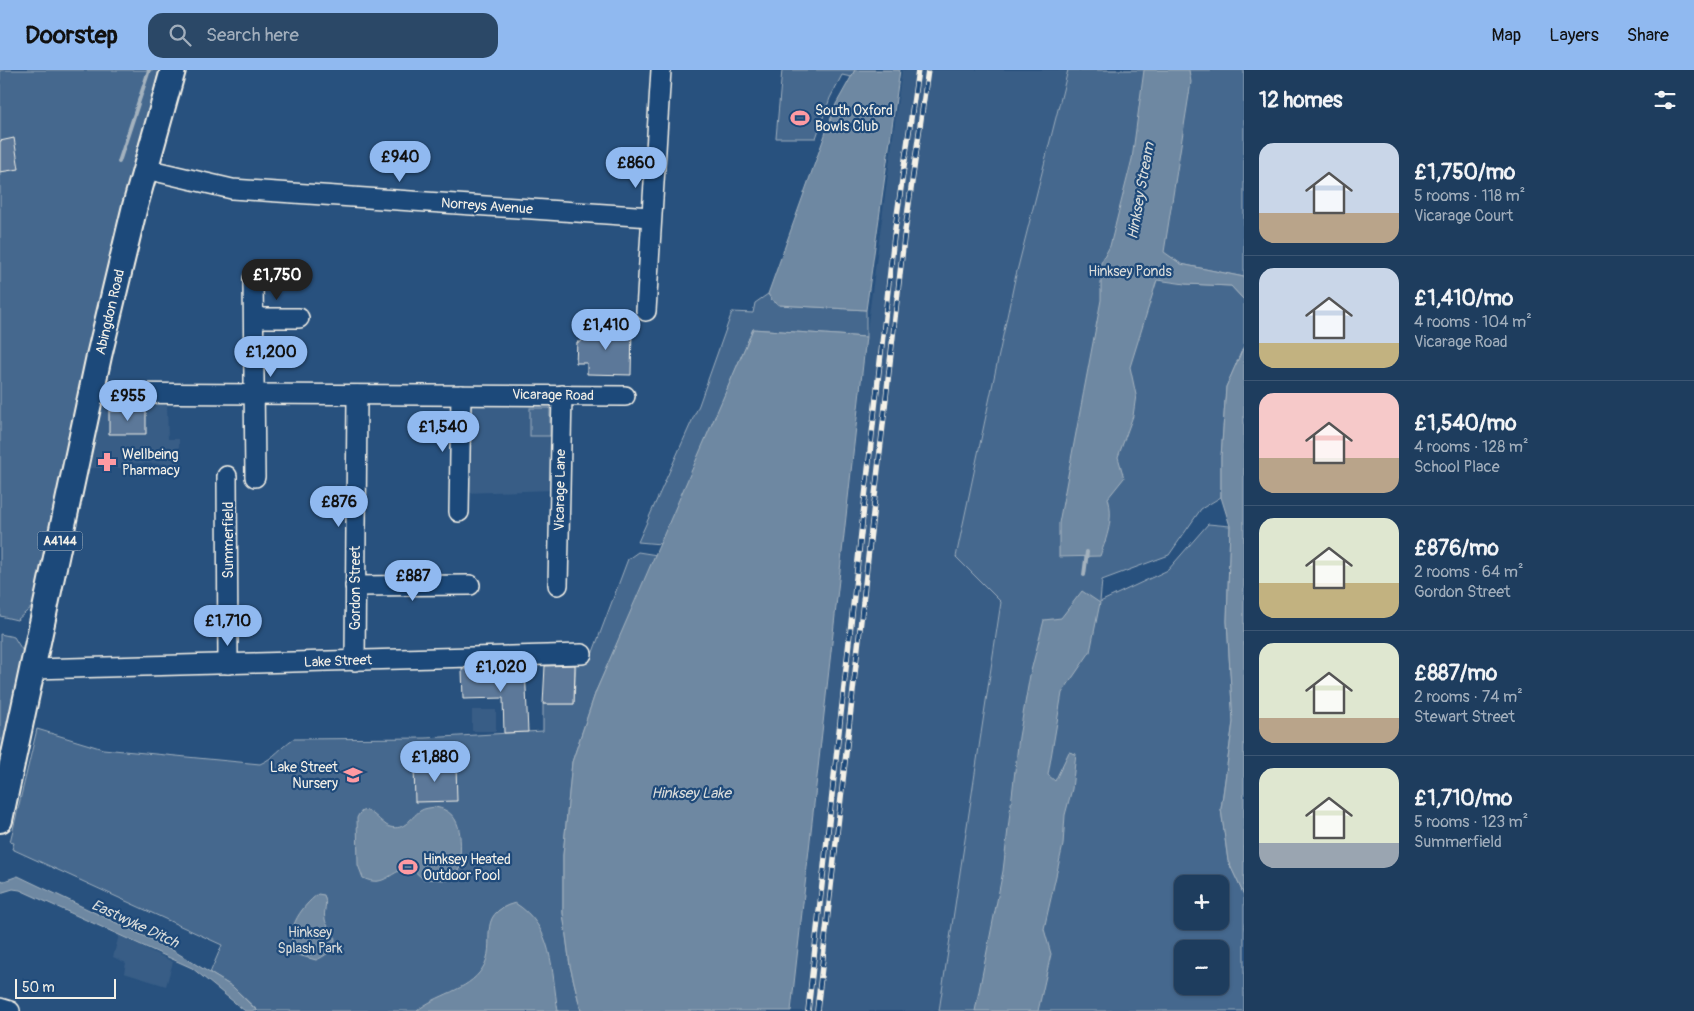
<!DOCTYPE html>
<meta charset="utf-8">
<style>
body{margin:0;font-family:Pangolin,sans-serif;background:#2b4867;color:#f1f3f6;height:100vh;display:flex;flex-direction:column;font-size:19px;white-space:nowrap}
*{box-sizing:border-box;margin:0}
p{font-size:16px;color:#a1aebc}
.icon{flex:none;width:28px;height:28px;fill:none;stroke:currentColor;stroke-width:2;stroke-linecap:round;stroke-linejoin:round}
.map{position:relative;flex:1;overflow:hidden}
.panel{display:flex;flex-direction:column;background:#1e3d5e;width:450px}
.panel>*{flex:none}
.fabs{position:absolute;left:1174px;top:805px;display:grid;gap:10px}
.fabs a{display:grid;place-items:center;width:55px;height:55px;border-radius:10px;background:#1e3d5e;box-shadow:0 1px 4px #0004,0 0 0 1px #3c5673;font-size:25px}
.scale{position:absolute;left:15px;bottom:12px;width:101px;box-sizing:border-box;padding-left:5px;border:2px solid #f4f1e8;border-top:0;font-size:14px;line-height:18px;white-space:nowrap;color:#f4f1e8;-webkit-text-stroke:4px #1f4a7a;paint-order:stroke}
.price{position:absolute;translate:-50% -42px;padding:0 11px;border-radius:18px;background:#90b9f0;color:#111;font-size:16px;line-height:32px;filter:drop-shadow(0 1px 2px #0008)}
.price::after{content:'';position:absolute;left:50%;top:30px;width:15px;height:11px;margin-left:-8px;background:inherit;clip-path:polygon(0 0,100% 0,50% 100%)}
.price.on{background:#222;color:#fff}
ul{padding:0;list-style:none}
li{display:flex;align-items:center;gap:15px;height:125px;padding:0 15px}
li+li{border-top:1px solid #3c5673}
li span{display:grid;place-items:center;flex:none;width:140px;height:100px;border-radius:15px;color:#555}
li>.icon{margin-inline-start:auto}
span .icon{width:60px;height:60px;fill:#fffc;stroke-width:1}
li b{font-size:21px}
h2{display:flex;justify-content:space-between;align-items:center;height:60px;padding:0 15px;font-size:21px}
header{display:flex;align-items:center;gap:30px;box-sizing:border-box;height:70px;padding:0 25px;background:#90b9f0;color:#111}
header strong{font-size:24px}
nav{display:flex;gap:28px;margin-inline-start:auto;font-size:18px}
.search{width:350px;height:45px;background:#2b4867;display:flex;align-items:center;gap:12px;box-sizing:border-box;padding:0 18px;border-radius:15px;color:#a1aebc;font-size:19px}
main{display:flex;flex:1;min-height:0}
.map>svg:first-child{display:block}
.built{fill:#375d86}
.green{fill:#45688e;stroke:#9cacbb;fill-rule:evenodd}
.water{fill:#6e88a2;stroke:#a4b2be}
.lines{fill:none;stroke-linecap:round;stroke-linejoin:round}
.stream{stroke:#a4b2be;stroke-width:4}
.building{fill:#5b7899;stroke:#f4f1e8}
.minor-casing{stroke:#f4f1e8;stroke-width:22}
.major-casing{stroke:#f4f1e8;stroke-width:28}
.minor{stroke:#1f4a7a;stroke-width:19}
.major{stroke:#1f4a7a;stroke-width:24}
.rail-casing{stroke:#f4f1e8;stroke-width:5.5}
.rail{stroke:#1f4a7a;stroke-width:4;stroke-dasharray:11;stroke-linecap:butt}
.labels{text-anchor:middle;dominant-baseline:central;stroke-width:4.5;stroke-linejoin:round;paint-order:stroke}
.shield{fill:#1f4a7a;stroke:#b4bfc7;stroke-width:1}
.shield-label{font-size:12px;font-weight:bold;fill:#f4f1e8}
.poi-label{font-size:14px;fill:#f4f1e8;stroke:#1f4a7a;text-anchor:start}
.street-label{font-size:14px;fill:#f4f1e8;stroke:#1f4a7a}
.park-label{font-size:14px;fill:#dadcda;stroke:#1f4a7a}
.water-label{font-size:15px;font-style:italic;fill:#d9dcda;stroke:#1f4a7a}
</style>
<header>
<strong>Doorstep</strong>
<div class="search"><svg class="icon" aria-label="search" viewBox="0 0 24 24"><circle cx="10" cy="10" r="6"/><path d="M15 15l6 6"/></svg>Search here</div>
<nav><a>Map</a><a>Layers</a><a>Share</a></nav>
</header>
<main>
<div class="map">
<svg width="1244" height="941" viewBox="0 0 1244 941">
<rect width="100%" height="100%" fill="#28517e"/>
<filter id="ink" filterUnits="userSpaceOnUse"><feTurbulence type="fractalNoise" baseFrequency=".02" numOctaves="2"/><feDisplacementMap in="SourceGraphic" scale="10" xChannelSelector="R" yChannelSelector="G"/><feConvolveMatrix kernelMatrix="1 2 1 2 8 2 1 2 1" color-interpolation-filters="sRGB"/></filter>
<g filter="url(#ink)">
<!-- built -->
<g class="built">
<polygon points="902,0 1068,0 1015,209 956,487 1001,532 940,941 791,941 866,267"/>
<polygon points="465,333 553,334 554,420 464,423"/>
<polygon points="167,334 168,369 179,369 179,394 124,393 123,398 90,398 101,336"/>
<rect x="472" y="640" width="24" height="21"/>
<polygon points="119,865 173,892 166,916 124,903 126,893 113,887"/>
</g>
<!-- green -->
<g class="green">
<polygon points="0,0 159,0 87,282 33,536 17,550 0,546"/>
<polygon points="782,0 855,0 851,7 842,5 830,28 816,68 776,68"/>
<path d="M 1068,0 L 1244,0 L 1244,207 L 1181,194 L 1164,183 L 1185,214 L 1231,216 L 1244,230 L 1244,276 L 1226,317 L 1221,387 L 1221,427 L 1201,439 L 1169,485 L 1102,510 L 1100,532 L 1168,500 L 1208,454 L 1230,456 L 1227,551 L 1233,652 L 1221,739 L 1228,791 L 1244,825 L 1244,941 L 939,941 L 1001,532 L 956,487 L 1015,209 ZM 1182,814 L 1220,814 L 1220,851 L 1182,851 ZM 1182,879 L 1220,879 L 1220,916 L 1182,916 Z"/>
<polygon points="768,224 772,230 779,235 866,240 866,267 753,259 661,474 638,472 699,335 732,242 753,243 755,233"/>
<rect x="530" y="338" width="20" height="28"/>
<path d="M 638,482 L 657,485 L 596,621 L 572,692 L 563,785 L 563,843 L 570,896 L 581,941 L 258,941 L 233,917 L 210,903 L 222,875 L 12,779 L 14,773 L 10,772 L 37,659 L 103,679 L 260,694 C 274,688 281,677 293,669 L 426,668 L 543,661 L 543,634 L 574,634 L 576,591 L 590,590 L 628,489 Z"/>
<polygon points="0,564 14,567 24,583 0,689"/>
</g>
<!-- water -->
<g class="water">
<polygon points="855,0 900,0 866,240 779,235 772,230 768,224 836,34"/>
<path d="M 1144,0 L 1189,0 L 1191,12 L 1164,182 L 1181,194 L 1244,207 L 1244,230 L 1231,216 L 1185,214 L 1157,210 L 1130,297 L 1136,325 L 1133,346 L 1118,387 L 1124,408 L 1108,428 C 1114,448 1107,467 1100,486 L 1059,487 L 1059,453 L 1101,230 L 1101,193 L 1110,176 L 1132,89 Z"/>
<polygon points="753,259 866,267 791,941 581,941 570,896 563,843 563,785 572,692 596,621"/>
<polygon points="1244,276 1244,825 1228,791 1221,739 1233,652 1227,551 1230,456 1221,427 1221,387 1226,317"/>
<polygon points="1082,521 1100,533 1090,582 1062,623 1048,705 1055,711 1069,682 1076,684 1072,719 1065,745 1063,775 1044,859 1051,884 1038,941 975,941 1003,801 1019,667 1030,605 1044,550 1061,548"/>
<path d="M 435,737 C 466,742 460,774 460,798 L 447,810 L 423,809 L 411,798 C 390,799 386,819 363,808 L 358,795 L 357,748 C 365,728 380,754 390,757 C 405,761 410,748 420,741 C 424,738 430,738 435,737 Z"/>
<polygon points="18,806 169,878 233,917 257,941 245,941 192,898 20,820 13,819 0,823 0,810 4,811"/>
<path d="M 318,824 L 324,825 C 328,834 323,841 325,849 C 326,856 331,858 333,863 C 340,876 326,886 316,890 L 298,885 C 282,863 300,838 318,824 Z"/>
<path d="M 515,833 C 554,857 551,900 558,941 L 417,941 C 436,924 468,921 482,899 C 499,874 473,844 515,833 Z"/>
</g>
<g class="lines">
<!-- stream -->
<g class="stream">
<polyline points="119,92 149,0"/>
<polyline points="1084,505 1087,482"/>
</g>
</g>
<!-- building -->
<g class="building">
<polygon points="14,68 19,99 0,102 0,71"/>
<polygon points="589,258 632,258 631,305 587,304 587,293 576,293 577,272 581,272 581,264 588,264"/>
<polygon points="125,337 130,337 135,341 146,341 146,364 109,364 109,341 121,341"/>
<polygon points="575,595 574,634 543,634 545,596"/>
<polygon points="525,597 528,662 504,663 503,628 463,629 462,599"/>
<polygon points="414,695 456,695 457,731 415,732"/>
</g>
<g class="lines">
<!-- minor casing -->
<g class="minor-casing">
<g id="minor">
<polyline points="146,99 232,119 651,147"/>
<polyline points="253,209 255,407"/>
<polyline points="646,241 661,0"/>
<polyline points="254,248 299,248"/>
<polyline points="91,323 625,326"/>
<polyline points="227,406 228,594"/>
<polyline points="459,442 461,325"/>
<polyline points="558,515 562,325"/>
<polyline points="355,516 470,515"/>
<polyline points="355,591 357,325"/>
<polyline points="34,599 582,584"/>
<polyline points="0,938 10,941"/>
</g>
</g>
<!-- major casing -->
<g class="major-casing">
<polyline id="major" points="0,750 99,286 135,136 173,0"/>
</g>
<!-- minor -->
<use href="#minor" class="minor"/>
<!-- major -->
<use href="#major" class="major"/>
<!-- rail casing -->
<g class="rail-casing">
<g id="rail">
<polyline points="808,941 894,166 918,0"/>
<polyline points="817,941 904,168 928,0"/>
</g>
</g>
<!-- rail -->
<use href="#rail" class="rail"/>
</g>
</g>
<!-- icons -->
<defs>
<g id="stadium-bare" transform="scale(1.5)"><path d="M0-5a6.5 5 0 1 0 0 10a6.5 5 0 1 0 0-10ZM-3.5-1.8h7v3.6h-7Z" fill="#ff9aa2" stroke="#1f4a7a" stroke-width="2.5" paint-order="stroke"/></g>
<g id="pharmacy-bare" transform="scale(1.5)"><path d="M-2-6h4v4h4v4h-4v4h-4v-4h-4v-4h4Z" fill="#ff9aa2" stroke="#1f4a7a" stroke-width="2.5" paint-order="stroke"/></g>
<g id="school-bare" transform="scale(1.5)"><path d="M0-5L7-2L0 1L-7-2ZM-4 1L0 2.5L4 1V4Q0 6-4 4Z" fill="#ff9aa2" stroke="#1f4a7a" stroke-width="2.5" paint-order="stroke"/></g>
</defs>
<g fill-rule="evenodd">
<use href="#stadium-bare" x="800" y="48"/>
<use href="#pharmacy-bare" x="107" y="392"/>
<use href="#school-bare" x="353" y="705"/>
<use href="#stadium-bare" x="408" y="797"/>
</g>
<g class="labels">
<!-- shield labels -->
<rect class="shield" x="37.5" y="461.5" width="45" height="19" rx="4"/>
<g class="shield-label">
<text x="60" y="471">A4144</text>
</g>
<!-- poi labels -->
<g class="poi-label">
<text x="815" y="40">South Oxford<tspan x="815" dy="16">Bowls Club</tspan></text>
<text x="122" y="384">Wellbeing<tspan x="122" dy="16">Pharmacy</tspan></text>
<text x="338" y="697" text-anchor="end">Lake Street<tspan x="338" dy="16">Nursery</tspan></text>
<text x="423" y="789">Hinksey Heated<tspan x="423" dy="16">Outdoor Pool</tspan></text>
</g>
<!-- street labels -->
<g class="street-label">
<text transform="translate(487 136) rotate(4)">Norreys Avenue</text>
<text transform="translate(110 242) rotate(-77)">Abingdon Road</text>
<text transform="translate(553 325) rotate(1)">Vicarage Road</text>
<text transform="translate(560 420) rotate(-89)">Vicarage Lane</text>
<text transform="translate(228 470) rotate(-90)">Summerfield</text>
<text transform="translate(355 518) rotate(-90)">Gordon Street</text>
<text transform="translate(338 591) rotate(-2)">Lake Street</text>
</g>
<!-- park labels -->
<g class="park-label">
<text x="1130" y="201">Hinksey Ponds</text>
<text x="310" y="862">Hinksey<tspan x="310" dy="16">Splash Park</tspan></text>
</g>
<!-- water labels -->
<g class="water-label">
<text transform="translate(1141 121) rotate(-80)">Hinksey Stream</text>
<text x="691" y="723">Hinksey Lake</text>
<text transform="translate(135 854) rotate(25)">Eastwyke Ditch</text>
</g>
</g>
</svg>
<div class="fabs">
<a>+</a>
<a>−</a>
</div>
<div class="scale">50 m</div>
<b class="price" style="left:400px;top:113px">£940</b>
<b class="price" style="left:636px;top:119px">£860</b>
<b class="price on" style="left:277px;top:231px">£1,750</b>
<b class="price" style="left:606px;top:281px">£1,410</b>
<b class="price" style="left:271px;top:308px">£1,200</b>
<b class="price" style="left:128px;top:352px">£955</b>
<b class="price" style="left:443px;top:383px">£1,540</b>
<b class="price" style="left:339px;top:458px">£876</b>
<b class="price" style="left:413px;top:532px">£887</b>
<b class="price" style="left:228px;top:577px">£1,710</b>
<b class="price" style="left:501px;top:623px">£1,020</b>
<b class="price" style="left:435px;top:713px">£1,880</b>
</div>
<section class="panel">
<h2>12 homes<svg class="icon" aria-label="filters" viewBox="0 0 24 24"><path d="M4 7h16M4 17h16"/><circle cx="9" cy="7" r="2"/><circle cx="15" cy="17" r="2"/></svg></h2>
<ul>
<li><span style="background:linear-gradient(#c9d6e8 70%,#b9a48a 0)"><svg class="icon" aria-label="home" viewBox="0 0 24 24"><path d="M3 11l9-7 9 7M6 9v11h12V9"/></svg></span><div><b>£1,750/mo</b><p>5 rooms · 118 m²</p><p>Vicarage Court</p></div></li>
<li><span style="background:linear-gradient(#c9d6e8 75%,#c2b280 0)"><svg class="icon" aria-label="home" viewBox="0 0 24 24"><path d="M3 11l9-7 9 7M6 9v11h12V9"/></svg></span><div><b>£1,410/mo</b><p>4 rooms · 104 m²</p><p>Vicarage Road</p></div></li>
<li><span style="background:linear-gradient(#f6c9c9 65%,#b9a48a 0)"><svg class="icon" aria-label="home" viewBox="0 0 24 24"><path d="M3 11l9-7 9 7M6 9v11h12V9"/></svg></span><div><b>£1,540/mo</b><p>4 rooms · 128 m²</p><p>School Place</p></div></li>
<li><span style="background:linear-gradient(#dfe7d0 65%,#c2b280 0)"><svg class="icon" aria-label="home" viewBox="0 0 24 24"><path d="M3 11l9-7 9 7M6 9v11h12V9"/></svg></span><div><b>£876/mo</b><p>2 rooms · 64 m²</p><p>Gordon Street</p></div></li>
<li><span style="background:linear-gradient(#dfe7d0 75%,#b9a48a 0)"><svg class="icon" aria-label="home" viewBox="0 0 24 24"><path d="M3 11l9-7 9 7M6 9v11h12V9"/></svg></span><div><b>£887/mo</b><p>2 rooms · 74 m²</p><p>Stewart Street</p></div></li>
<li><span style="background:linear-gradient(#dfe7d0 75%,#9aa5b1 0)"><svg class="icon" aria-label="home" viewBox="0 0 24 24"><path d="M3 11l9-7 9 7M6 9v11h12V9"/></svg></span><div><b>£1,710/mo</b><p>5 rooms · 123 m²</p><p>Summerfield</p></div></li>
</ul>
</section>
</main>
